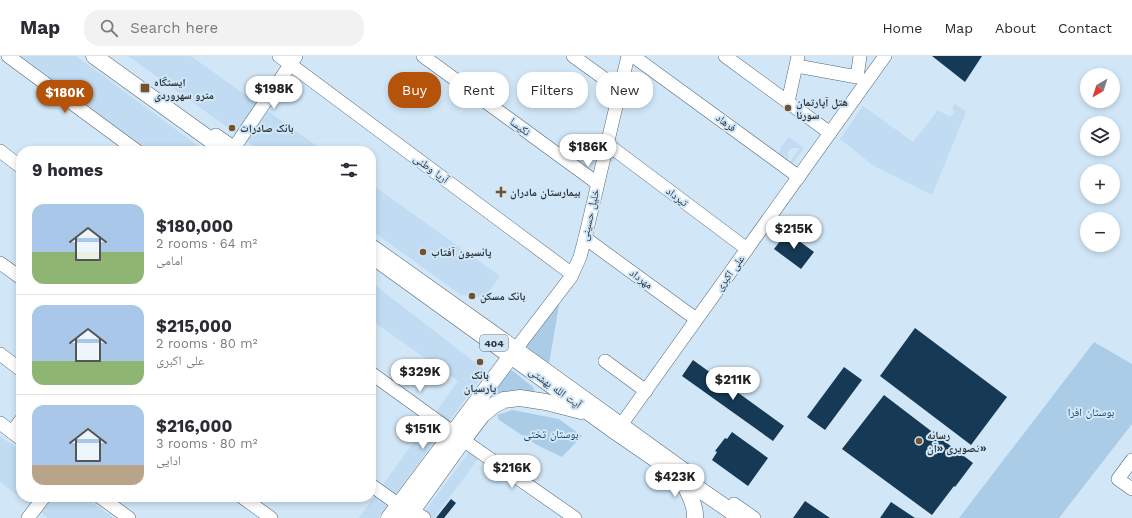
<!DOCTYPE html>
<meta charset="utf-8">
<style>
body{margin:0;font-family:"Work Sans","Noto Naskh Arabic",sans-serif;background:#f2f2f3;color:#2b2b33;height:100vh;display:flex;flex-direction:column;font-size:15px;white-space:nowrap}
*{box-sizing:border-box;margin:0}
p{font-size:13px;color:#7c7c81}
.icon{flex:none;width:22px;height:22px;fill:none;stroke:currentColor;stroke-width:2;stroke-linecap:round;stroke-linejoin:round}
.map{position:relative;flex:1;overflow:hidden}
.side{position:absolute;left:16px;top:90px;width:360px;height:356px;display:flex;flex-direction:column;background:#fff;border-radius:16px;box-shadow:0 2px 6px #0003}
.side>*{flex:none}
.hud{position:absolute;left:388px;top:16px;width:380px;height:36px;display:flex;gap:8px}
.needle{width:26px;rotate:219deg}
.controls{position:absolute;left:1080px;top:12px;display:grid;gap:8px}
.controls a{display:grid;place-items:center;width:40px;height:40px;border-radius:50%;background:#fff;box-shadow:0 2px 6px #0003;font-size:20px}
.price{position:absolute;translate:-50% -34px;padding:0 9px;border-radius:14px;background:#fff;color:#222;font-size:13px;line-height:26px;filter:drop-shadow(0 1px 2px #0008)}
.price::after{content:'';position:absolute;left:50%;top:24px;width:12px;height:9px;margin-left:-6px;background:inherit;clip-path:polygon(0 0,100% 0,50% 100%)}
.price.current{background:#b45309;color:#fff}
ul{padding:0;list-style:none}
li{display:flex;align-items:center;gap:12px;height:100px;padding:0 16px}
li+li{border-top:1px solid #e1e1e2}
li span{display:grid;place-items:center;flex:none;width:112px;height:80px;border-radius:12px;color:#555}
li>.icon{margin-inline-start:auto}
span .icon{width:48px;height:48px;fill:#fffc;stroke-width:1}
li b{font-size:17px}
h2{display:flex;justify-content:space-between;align-items:center;height:48px;padding:0 16px;font-size:17px}
.pill{padding:0 14px;border-radius:16px;background:#fff;box-shadow:0 2px 6px #0003;font-size:14px;line-height:36px}
.pill.current{background:#b45309;color:#fff}
header{display:flex;align-items:center;gap:24px;box-sizing:border-box;height:56px;padding:0 20px;background:#fff;border-bottom:1px solid #e1e1e2}
header strong{font-size:19px}
nav{display:flex;gap:22px;margin-inline-start:auto;font-size:14px}
.search{width:280px;height:36px;background:#f2f2f3;display:flex;align-items:center;gap:10px;box-sizing:border-box;padding:0 14px;border-radius:16px;color:#7c7c81;font-size:15px}
.map>svg:first-child{display:block}
.built{fill:#c0dbf2;fill-rule:evenodd}
.green{fill:#abcce7}
.building{fill:#163a55}
.lines{fill:none;stroke-linecap:round;stroke-linejoin:round}
.minor-casing{stroke:#516473;stroke-width:14}
.major-casing{stroke:#516473;stroke-width:17}
.minor{stroke:#fff;stroke-width:13}
.major{stroke:#fff;stroke-width:16}
.poi-dot{fill:#76512c;stroke:#d1e7f8;stroke-width:1.5}
.labels{text-anchor:middle;dominant-baseline:central;stroke-width:4;stroke-linejoin:round;paint-order:stroke}
.shield{fill:#d1e7f8;stroke:#5e6a74;stroke-width:1}
.shield-label{font-size:10px;font-weight:bold;fill:#2d353c}
.poi-label{font-size:11px;font-weight:bold;fill:#2d353c;stroke:#d1e7f8;text-anchor:start}
.street-label{font-size:11px;fill:#2d353c;stroke:#d1e7f8}
.park-label{font-size:11px;fill:#0f3e5e;stroke:#d1e7f8}
</style>
<header>
<strong>Map</strong>
<div class="search"><svg class="icon" aria-label="search" viewBox="0 0 24 24"><circle cx="10" cy="10" r="6"/><path d="M15 15l6 6"/></svg>Search here</div>
<nav><a>Home</a><a>Map</a><a>About</a><a>Contact</a></nav>
</header>
<div class="map">
<svg width="1132" height="462" viewBox="0 0 1132 462">
<rect width="100%" height="100%" fill="#d1e7f8"/>
<!-- built -->
<g class="built">
<polygon points="19,0 76,0 205,95 148,95"/>
<polygon points="128,0 191,0 324,95 260,95"/>
<polygon points="955,48 966,56 932,139 874,110 840,83 863,50 913,86 938,54 950,61 955,55 952,53"/>
<path d="M 789,81 L 804,92 L 789,112 L 777,103 L 781,91 ZM 792,92 L 800,92 L 788,109 L 782,93 L 788,105 L 788,96 Z"/>
<polygon points="371,128 500,220 485,241 461,239 371,174"/>
<polygon points="371,226 486,315 378,462 359,462 458,325 371,264"/>
<polygon points="0,380 21,395 21,441 85,441 114,462 48,462 0,426"/>
<polygon points="469,396 478,403 434,462 420,462"/>
</g>
<!-- green -->
<g class="green">
<polygon points="556,247 559,249 549,308 524,289"/>
<polygon points="1094,286 1132,308 1132,368 1059,462 959,462"/>
<polygon points="511,315 513,315 533,331 534,334 533,336 496,341 491,337 508,316"/>
<polygon points="512,354 559,363 582,380 562,401 537,389 499,364 497,359"/>
</g>
<!-- building -->
<g class="building">
<polygon points="932,0 982,0 965,26"/>
<polygon points="787,176 814,196 801,213 774,193"/>
<polygon points="915,272 1007,341 971,389 880,320"/>
<polygon points="693,304 784,370 773,385 682,320"/>
<polygon points="844,311 862,324 825,374 807,361"/>
<polygon points="884,339 973,407 955,431 954,430 932,459 842,393"/>
<polygon points="732,376 768,402 748,430 712,404 717,396 715,395 725,382 727,383"/>
<polygon points="451,443 456,447 444,462 436,462"/>
<polygon points="805,445 830,462 793,462"/>
<polygon points="891,446 915,462 880,462"/>
</g>
<g class="lines">
<!-- minor casing -->
<g class="minor-casing">
<g id="minor">
<polyline points="8,0 137,95"/>
<polyline points="279,0 572,218"/>
<polyline points="423,0 597,127"/>
<polyline points="573,0 620,34"/>
<polyline points="633,0 799,121"/>
<polyline points="725,0 830,77"/>
<polyline points="797,10 857,21 860,0"/>
<polyline points="788,46 798,0"/>
<polyline points="216,79 239,95"/>
<polyline points="607,88 747,193"/>
<polyline points="0,95 21,111"/>
<polyline points="232,95 296,0"/>
<polyline points="585,182 696,263"/>
<polyline points="371,189 502,282 688,416"/>
<polyline points="0,207 21,222"/>
<polyline points="0,298 21,314"/>
<polyline points="512,298 571,221 580,201 585,182 628,0"/>
<polyline points="605,305 646,335"/>
<polyline points="371,317 454,377"/>
<polyline points="0,367 21,383"/>
<polyline points="12,376 21,364"/>
<polyline points="616,376 885,0"/>
<polyline points="463,384 575,462"/>
<polyline points="1132,404 1118,423 1132,433"/>
<polyline points="371,429 399,449"/>
<polyline points="100,441 129,462"/>
<polyline points="242,441 271,462"/>
<polyline points="734,448 754,462"/>
<polyline points="413,455 424,462"/>
<polyline points="28,462 44,441"/>
</g>
</g>
<!-- major casing -->
<g class="major-casing">
<g id="major">
<polyline points="94,0 226,95"/>
<polyline points="371,199 616,376 741,462"/>
<path d="M 680,420 C 686,432 696,448 695,462"/>
<polyline points="389,462 511,300"/>
<polyline points="407,462 463,384 482,359 494,349 504,344 520,342 546,346 581,355"/>
</g>
</g>
<!-- minor -->
<use href="#minor" class="minor"/>
<!-- major -->
<use href="#major" class="major"/>
</g>
<!-- markers -->
<g class="poi-dot">
<rect x="140" y="27" width="10" height="10" rx="2"/>
<circle cx="788" cy="52" r="4"/>
<circle cx="232" cy="72" r="4"/>
<path d="M499 130h4v4h4v4h-4v4h-4v-4h-4v-4h4z"/>
<circle cx="423" cy="196" r="4"/>
<circle cx="472" cy="240" r="4"/>
<circle cx="480" cy="306" r="4"/>
<circle cx="919" cy="385" r="4"/>
</g>
<g class="labels">
<!-- shield labels -->
<rect class="shield" x="480" y="279" width="28" height="16" rx="3"/>
<g class="shield-label">
<text x="494" y="287">404</text>
</g>
<!-- poi labels -->
<g class="poi-label">
<text x="154" y="26">ایستگاه<tspan x="154" dy="13">مترو سهروردی</tspan></text>
<text x="796" y="46">هتل آپارتمان<tspan x="796" dy="13">سورنا</tspan></text>
<text x="240" y="72">بانک صادرات</text>
<text x="510" y="136">بیمارستان مادران</text>
<text x="431" y="196">پانسیون آفتاب</text>
<text x="480" y="240">بانک مسکن</text>
<text x="480" y="319" text-anchor="middle">بانک<tspan x="480" dy="13">پارسیان</tspan></text>
<text x="927" y="379">رسانه<tspan x="927" dy="13">تصویری «آن»</tspan></text>
</g>
<!-- street labels -->
<g class="street-label">
<text transform="translate(726 67) rotate(36)">فرهاد</text>
<text transform="translate(520 71) rotate(36)">نکیسا</text>
<text transform="translate(431 113) rotate(37)">آریا وطنی</text>
<text transform="translate(677 141) rotate(37)">تیرداد</text>
<text transform="translate(590 159) rotate(-77)">خلیل حسینی</text>
<text transform="translate(730 217) rotate(-54)">علی‌ اکبری</text>
<text transform="translate(641 223) rotate(36)">مهرداد</text>
<text transform="translate(555 332) rotate(36)">آیت الله بهشتی</text>
</g>
<!-- park labels -->
<g class="park-label">
<text x="1091" y="356">بوستان افرا</text>
<text x="551" y="378">بوستان تختی</text>
</g>
</g>
</svg>
<div class="controls">
<a><svg class="needle" viewBox="-14 -14 28 28"><path d="M0-13l5 13h-10z" fill="#e53935"/><path d="M0 13l5-13h-10z" fill="#7c7c81"/></svg></a>
<a><svg class="icon" aria-label="layers" viewBox="0 0 24 24"><path d="M12 4l9 5-9 5-9-5zM3 14l9 5 9-5"/></svg></a>
<a>+</a>
<a>−</a>
</div>
<b class="price" style="left:274px;top:54px">$198K</b>
<b class="price current" style="left:65px;top:58px">$180K</b>
<b class="price" style="left:588px;top:112px">$186K</b>
<b class="price" style="left:794px;top:194px">$215K</b>
<b class="price" style="left:420px;top:337px">$329K</b>
<b class="price" style="left:733px;top:345px">$211K</b>
<b class="price" style="left:423px;top:394px">$151K</b>
<b class="price" style="left:512px;top:433px">$216K</b>
<b class="price" style="left:675px;top:442px">$423K</b>
<div class="hud">
<a class="pill current">Buy</a>
<a class="pill">Rent</a>
<a class="pill">Filters</a>
<a class="pill">New</a>
</div>
<section class="side">
<h2>9 homes<svg class="icon" aria-label="filters" viewBox="0 0 24 24"><path d="M4 7h16M4 17h16"/><circle cx="9" cy="7" r="2"/><circle cx="15" cy="17" r="2"/></svg></h2>
<ul>
<li><span style="background:linear-gradient(#a9c7e8 60%,#8fb573 0)"><svg class="icon" aria-label="home" viewBox="0 0 24 24"><path d="M3 11l9-7 9 7M6 9v11h12V9"/></svg></span><div><b>$180,000</b><p>2 rooms · 64 m²</p><p>امامی</p></div></li>
<li><span style="background:linear-gradient(#a9c7e8 70%,#8fb573 0)"><svg class="icon" aria-label="home" viewBox="0 0 24 24"><path d="M3 11l9-7 9 7M6 9v11h12V9"/></svg></span><div><b>$215,000</b><p>2 rooms · 80 m²</p><p>علی‌ اکبری</p></div></li>
<li><span style="background:linear-gradient(#a9c7e8 75%,#b9a48a 0)"><svg class="icon" aria-label="home" viewBox="0 0 24 24"><path d="M3 11l9-7 9 7M6 9v11h12V9"/></svg></span><div><b>$216,000</b><p>3 rooms · 80 m²</p><p>ادایی</p></div></li>
</ul>
</section>
</div>
